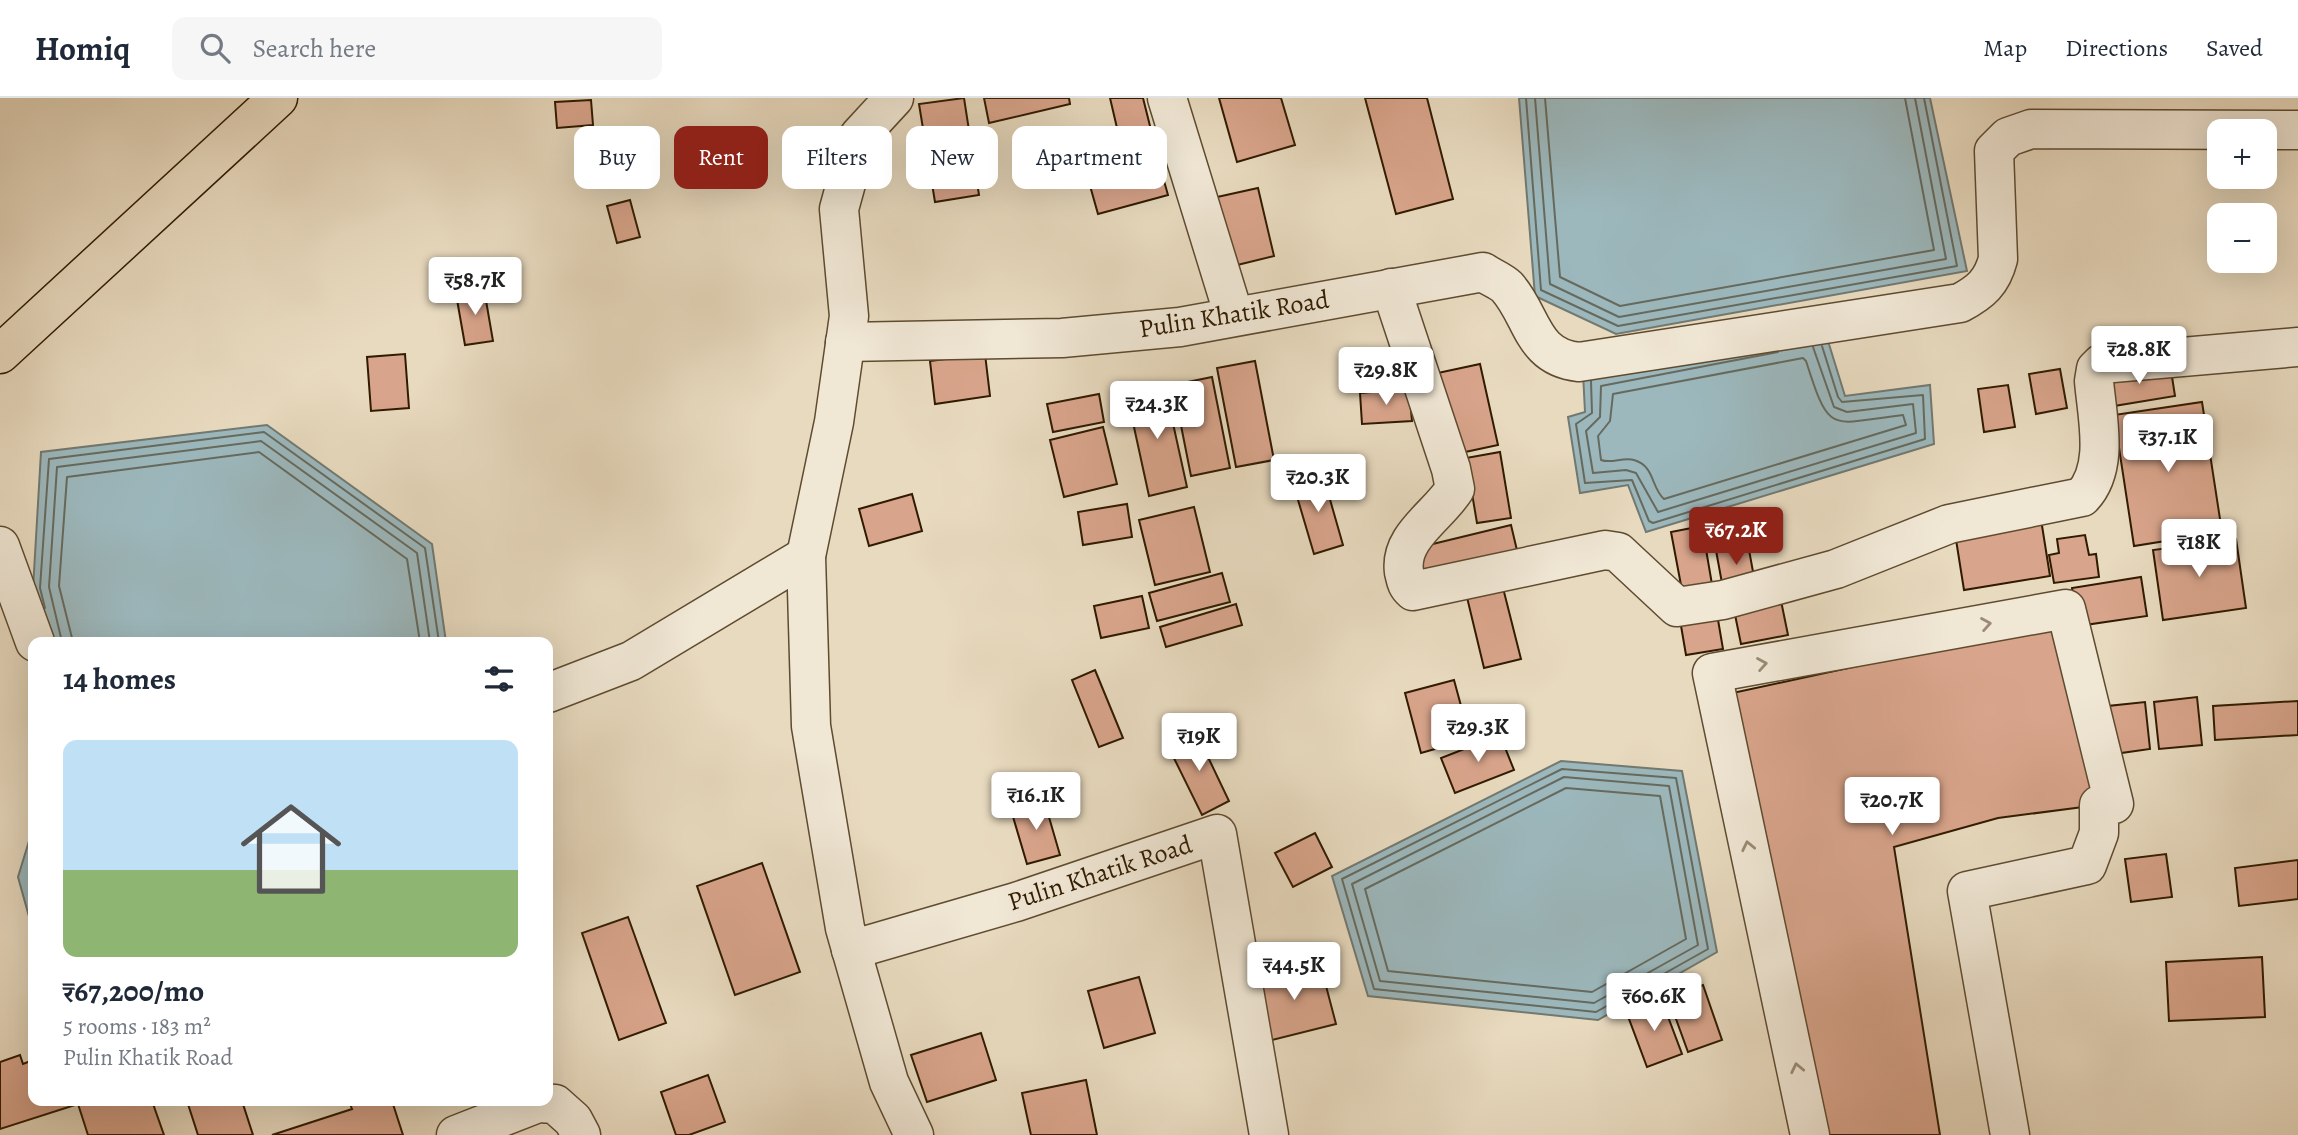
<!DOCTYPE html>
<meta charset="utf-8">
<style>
body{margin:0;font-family:Alegreya,serif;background:#f6f6f7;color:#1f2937;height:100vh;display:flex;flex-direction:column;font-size:26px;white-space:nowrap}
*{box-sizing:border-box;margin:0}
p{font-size:23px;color:#747a83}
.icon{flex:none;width:38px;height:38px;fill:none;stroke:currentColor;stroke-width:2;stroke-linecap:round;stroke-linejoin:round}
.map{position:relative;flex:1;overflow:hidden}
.drawer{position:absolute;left:28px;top:539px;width:525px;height:469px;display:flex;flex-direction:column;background:#fff;border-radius:14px;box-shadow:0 7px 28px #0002}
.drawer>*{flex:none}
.guide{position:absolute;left:574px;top:28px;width:665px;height:63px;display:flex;gap:14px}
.controls{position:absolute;left:2207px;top:21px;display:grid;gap:14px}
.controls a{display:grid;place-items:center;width:70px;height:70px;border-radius:14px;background:#fff;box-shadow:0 7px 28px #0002;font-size:35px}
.price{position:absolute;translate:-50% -60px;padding:0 16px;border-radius:7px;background:#fff;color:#222;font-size:23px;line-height:46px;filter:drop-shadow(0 2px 4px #0008)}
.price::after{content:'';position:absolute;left:50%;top:42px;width:21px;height:16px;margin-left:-10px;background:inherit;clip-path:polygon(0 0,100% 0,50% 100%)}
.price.active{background:#8f2418;color:#fff}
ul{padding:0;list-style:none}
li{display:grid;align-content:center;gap:14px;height:371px;padding:0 35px}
li span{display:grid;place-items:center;height:217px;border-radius:14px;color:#555}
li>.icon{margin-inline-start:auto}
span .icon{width:126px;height:126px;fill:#fffc;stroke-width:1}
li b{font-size:30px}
h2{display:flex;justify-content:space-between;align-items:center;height:84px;padding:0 35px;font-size:30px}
.chip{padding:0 24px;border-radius:14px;background:#fff;box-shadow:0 7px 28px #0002;font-size:24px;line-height:63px}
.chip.active{background:#8f2418;color:#fff}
header{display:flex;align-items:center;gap:42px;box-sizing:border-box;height:98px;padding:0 35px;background:#fff;border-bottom:2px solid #e0e1e3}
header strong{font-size:33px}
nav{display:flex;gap:38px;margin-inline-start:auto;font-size:24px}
.search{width:490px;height:63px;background:#f6f6f7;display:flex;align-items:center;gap:18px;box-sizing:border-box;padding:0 24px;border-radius:14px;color:#747a83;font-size:26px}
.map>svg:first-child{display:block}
.water{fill:#9cb8bd;stroke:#717971;stroke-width:2}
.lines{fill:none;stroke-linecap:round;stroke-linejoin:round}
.shore{stroke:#666a5e;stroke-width:2}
.building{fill:#d8a48b;stroke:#301b00;stroke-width:2}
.minor-casing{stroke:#5e4b30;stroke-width:41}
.major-casing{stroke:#301b00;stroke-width:41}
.minor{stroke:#f0e7d5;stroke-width:38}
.major{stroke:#e8dabf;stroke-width:38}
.oneway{stroke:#9a8b75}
.labels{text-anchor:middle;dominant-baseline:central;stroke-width:6;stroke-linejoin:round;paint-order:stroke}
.street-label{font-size:26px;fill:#301b00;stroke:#f0e7d5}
</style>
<header>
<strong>Homiq</strong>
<div class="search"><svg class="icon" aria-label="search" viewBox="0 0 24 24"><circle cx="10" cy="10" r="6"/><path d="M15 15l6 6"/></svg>Search here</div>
<nav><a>Map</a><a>Directions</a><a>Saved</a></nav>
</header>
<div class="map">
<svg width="2298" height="1037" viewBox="0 0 2298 1037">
<rect width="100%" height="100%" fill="#e8dabf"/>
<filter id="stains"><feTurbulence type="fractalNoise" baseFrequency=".00286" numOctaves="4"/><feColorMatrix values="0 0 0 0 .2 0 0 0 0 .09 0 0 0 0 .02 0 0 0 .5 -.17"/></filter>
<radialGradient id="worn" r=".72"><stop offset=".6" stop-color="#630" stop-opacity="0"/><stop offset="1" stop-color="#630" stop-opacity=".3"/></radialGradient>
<!-- water -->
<g class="water">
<polygon points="1519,0 1930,0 1967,173 1616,236 1535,198"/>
<polygon points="1824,230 1845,298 1930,287 1934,346 1646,434 1628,387 1580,395 1568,319 1585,314 1583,275"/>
<polygon points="267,327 432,446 446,544 47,544 33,491 41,354"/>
<polygon points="1561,663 1682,673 1717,854 1598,922 1368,898 1332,778"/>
<polygon points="33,730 33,833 18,779"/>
</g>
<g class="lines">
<!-- shore -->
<g class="shore">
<polyline points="1526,0 1541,192 1618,228 1957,168 1924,0"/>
<polyline points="1535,0 1550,186 1619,219 1946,161 1915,0"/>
<polyline points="1545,0 1560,179 1620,208 1934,152 1905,0"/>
<polyline points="1778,254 1601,288 1600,319 1586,333 1593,375 1626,372 1636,375 1658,414 1916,335 1913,306 1847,314 1834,309 1813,249"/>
<path d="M 1803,260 L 1806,263 C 1830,338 1829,326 1903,317 L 1906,327 L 1664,401 C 1651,390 1655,368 1634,362 C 1623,359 1611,366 1601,362 L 1598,338 L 1610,323 L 1613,296 Z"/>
<polyline points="1591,283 1592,315 1576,326 1585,385 1632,382 1649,423 1653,425 1925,341 1923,297 1842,304 1838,299 1822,248"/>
<polyline points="45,510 40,490 49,361 264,334 425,450 439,544"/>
<polyline points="62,544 49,489 57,369 261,343 417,455 430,544"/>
<polyline points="73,544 59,488 67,379 259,354 407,461 420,544"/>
<polygon points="1562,671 1676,680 1708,851 1596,914 1374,891 1342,781"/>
<polygon points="1564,679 1669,688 1698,847 1594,905 1380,883 1352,786"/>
<polygon points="1566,690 1660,698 1686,841 1592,894 1388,873 1365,791"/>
</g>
</g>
<!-- building -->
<g class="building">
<polygon points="964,0 979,97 935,104 919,6"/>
<polygon points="984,0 1069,0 1070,6 989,25"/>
<polygon points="1110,0 1143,0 1153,40 1121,47"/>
<polygon points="1219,0 1281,0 1295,47 1237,64"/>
<polygon points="1365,0 1427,0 1453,101 1396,116"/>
<polygon points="591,2 593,27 557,30 555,4"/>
<polygon points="1155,51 1168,97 1098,116 1085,70"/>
<polygon points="1258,90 1274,158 1225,170 1208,101"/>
<polygon points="630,102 640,139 617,145 607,108"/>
<polygon points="484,191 493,243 465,247 456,196"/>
<polygon points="405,256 409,310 371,313 367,259"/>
<polygon points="985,256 990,298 935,306 930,263"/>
<polygon points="1255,263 1274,362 1236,369 1217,270"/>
<polygon points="1480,266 1498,347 1451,357 1433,276"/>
<polygon points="2170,266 2175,298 2108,309 2103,277"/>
<polygon points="2060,271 2067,310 2036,316 2029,276"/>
<polygon points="1212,279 1230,370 1191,378 1173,287"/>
<polygon points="2008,287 2015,329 1984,334 1978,291"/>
<polygon points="1165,289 1187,389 1149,398 1127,297"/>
<polygon points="1409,291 1412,323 1362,326 1360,295"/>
<polygon points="1099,296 1104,324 1053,334 1047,306"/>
<polygon points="2202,304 2222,434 2134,448 2114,317"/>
<polygon points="1103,329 1117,386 1064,399 1050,342"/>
<polygon points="1500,354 1511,420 1477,425 1466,360"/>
<polygon points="1323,377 1343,447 1314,456 1293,385"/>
<polygon points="912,396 922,433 869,448 859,411"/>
<polygon points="1127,406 1132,439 1083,447 1078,414"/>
<polygon points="1194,409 1210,474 1155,487 1139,422"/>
<polygon points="2040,415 2050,478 1964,492 1954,429"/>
<polygon points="1511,427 1520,465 1417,489 1408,452"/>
<polygon points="1702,428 1714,498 1684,503 1671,434"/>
<polygon points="2085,437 2089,457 2096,456 2099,479 2054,485 2049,457 2059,455 2057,441"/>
<polygon points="1747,441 1756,490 1724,496 1715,447"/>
<polygon points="2236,441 2246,510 2163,522 2153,452"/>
<polygon points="1222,475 1230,504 1157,523 1149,495"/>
<polygon points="2141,479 2147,518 2078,528 2072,490"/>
<polygon points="1501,482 1521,561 1484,570 1465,491"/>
<polygon points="1779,493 1788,537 1741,546 1732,502"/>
<polygon points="1142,498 1149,530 1101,540 1094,508"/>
<polygon points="1236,506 1242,527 1166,549 1160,529"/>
<polygon points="1716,510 1723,551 1686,557 1679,516"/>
<polygon points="2060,524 2099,707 1998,720 1894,749 1940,1037 1819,1037 1728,596"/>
<polygon points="1095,572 1123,640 1099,649 1072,582"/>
<polygon points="1454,582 1470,641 1421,655 1405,595"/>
<polygon points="2197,599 2202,647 2159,651 2154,604"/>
<polygon points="2298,603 2298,637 2215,642 2213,608"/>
<polygon points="2145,604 2150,651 2114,656 2108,608"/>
<polygon points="1196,634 1229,703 1202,717 1168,648"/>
<polygon points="1500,637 1514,672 1455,695 1441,660"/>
<polygon points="1044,702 1060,757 1027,766 1011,712"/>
<polygon points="1315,735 1332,769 1293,789 1275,755"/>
<polygon points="2166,756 2172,799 2131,804 2125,761"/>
<polygon points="2298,762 2298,801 2239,808 2235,770"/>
<polygon points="762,765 800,874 735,897 697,788"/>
<polygon points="628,819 666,925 619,942 582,835"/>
<polygon points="2262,859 2265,919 2169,923 2166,864"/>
<polygon points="1320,865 1336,926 1268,943 1252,882"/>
<polygon points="1139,879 1155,935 1104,950 1088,893"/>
<polygon points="1703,887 1722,942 1688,954 1668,899"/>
<polygon points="1661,900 1682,956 1647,969 1626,913"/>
<polygon points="981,935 996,982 927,1004 911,957"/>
<polygon points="20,957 23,966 33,962 33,1003 152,1003 164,1037 88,1037 78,1006 0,1031 0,964"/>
<polygon points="708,977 725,1024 689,1037 676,1037 661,994"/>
<polygon points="1086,982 1097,1037 1031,1037 1022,995"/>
<polygon points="187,1003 242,1003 253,1037 198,1037"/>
<polygon points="349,1003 392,1003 403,1037 272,1037 352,1011"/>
</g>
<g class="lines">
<!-- minor casing -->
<g class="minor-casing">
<g id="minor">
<polyline points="894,0 859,38 839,111 849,218 834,324 806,458 811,628 845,830 889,984 914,1037"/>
<polyline points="1167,0 1234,218"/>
<path d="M 1391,190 L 1451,371 L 1455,391 C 1437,419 1399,439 1404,474 C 1406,482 1406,487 1413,493 L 1605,452 L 1618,454 L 1677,509 L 1723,502 L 1836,471 L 1949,426 L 2082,399 C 2110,370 2097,319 2094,283 L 2096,271 L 2101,266 L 2298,249"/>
<path d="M 845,244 L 1062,240 L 1180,229 L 1483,174 C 1490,179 1501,183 1507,189 C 1533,218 1531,259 1579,264 L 1960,205 C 1981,194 1992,184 1998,161 L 1994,53 L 2008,39 L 2031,31 L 2298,32"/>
<polyline points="0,448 35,544"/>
<polyline points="548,595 631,563 806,458"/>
<polyline points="851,852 1016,804 1217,736 1269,1037"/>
<polyline points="456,1037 538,1005 555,1006 573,1022 581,1037"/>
<polyline points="1810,1037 1712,575 2066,511 2114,706 2099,707 2099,735 2087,767 1967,793 2010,1037"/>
</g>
</g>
<!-- major casing -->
<g class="major-casing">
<polyline id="major" points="0,256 278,0"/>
</g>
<!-- minor -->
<use href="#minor" class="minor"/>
<!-- major -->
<use href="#major" class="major"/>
</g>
<!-- one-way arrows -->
<defs><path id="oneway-chevron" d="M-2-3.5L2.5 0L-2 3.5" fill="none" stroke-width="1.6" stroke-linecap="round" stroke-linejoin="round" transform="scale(1.75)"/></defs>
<g class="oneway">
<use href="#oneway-chevron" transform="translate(1986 526) rotate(-10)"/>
<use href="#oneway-chevron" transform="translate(1762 566) rotate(-10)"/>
<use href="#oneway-chevron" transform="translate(1748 748) rotate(-102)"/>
<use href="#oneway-chevron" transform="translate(1797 970) rotate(-102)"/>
</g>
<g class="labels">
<!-- street labels -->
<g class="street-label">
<text transform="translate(1234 216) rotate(-9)">Pulin Khatik Road</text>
<text transform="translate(1100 775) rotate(-18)">Pulin Khatik Road</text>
</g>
</g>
<rect width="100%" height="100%" filter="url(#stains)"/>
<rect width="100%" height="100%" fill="url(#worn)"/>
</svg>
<div class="controls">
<a>+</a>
<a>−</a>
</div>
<b class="price" style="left:475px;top:219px">₹58.7K</b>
<b class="price" style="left:2139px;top:288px">₹28.8K</b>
<b class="price" style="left:1386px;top:309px">₹29.8K</b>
<b class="price" style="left:1157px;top:343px">₹24.3K</b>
<b class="price" style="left:2168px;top:376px">₹37.1K</b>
<b class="price" style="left:1318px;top:416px">₹20.3K</b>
<b class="price active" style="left:1736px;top:469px">₹67.2K</b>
<b class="price" style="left:2199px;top:481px">₹18K</b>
<b class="price" style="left:1478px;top:666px">₹29.3K</b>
<b class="price" style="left:1199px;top:675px">₹19K</b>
<b class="price" style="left:1036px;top:734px">₹16.1K</b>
<b class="price" style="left:1892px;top:739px">₹20.7K</b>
<b class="price" style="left:1294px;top:904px">₹44.5K</b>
<b class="price" style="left:1654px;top:935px">₹60.6K</b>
<div class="guide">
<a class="chip">Buy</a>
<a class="chip active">Rent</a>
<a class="chip">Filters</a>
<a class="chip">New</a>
<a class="chip">Apartment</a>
</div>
<section class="drawer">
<h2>14 homes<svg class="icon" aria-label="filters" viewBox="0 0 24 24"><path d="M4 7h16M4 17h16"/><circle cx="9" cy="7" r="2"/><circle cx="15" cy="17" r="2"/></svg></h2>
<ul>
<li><span style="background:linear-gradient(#bfe0f5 60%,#8fb573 0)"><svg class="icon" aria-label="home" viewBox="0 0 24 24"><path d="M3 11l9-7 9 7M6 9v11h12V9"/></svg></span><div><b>₹67,200/mo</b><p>5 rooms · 183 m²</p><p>Pulin Khatik Road</p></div></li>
</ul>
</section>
</div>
